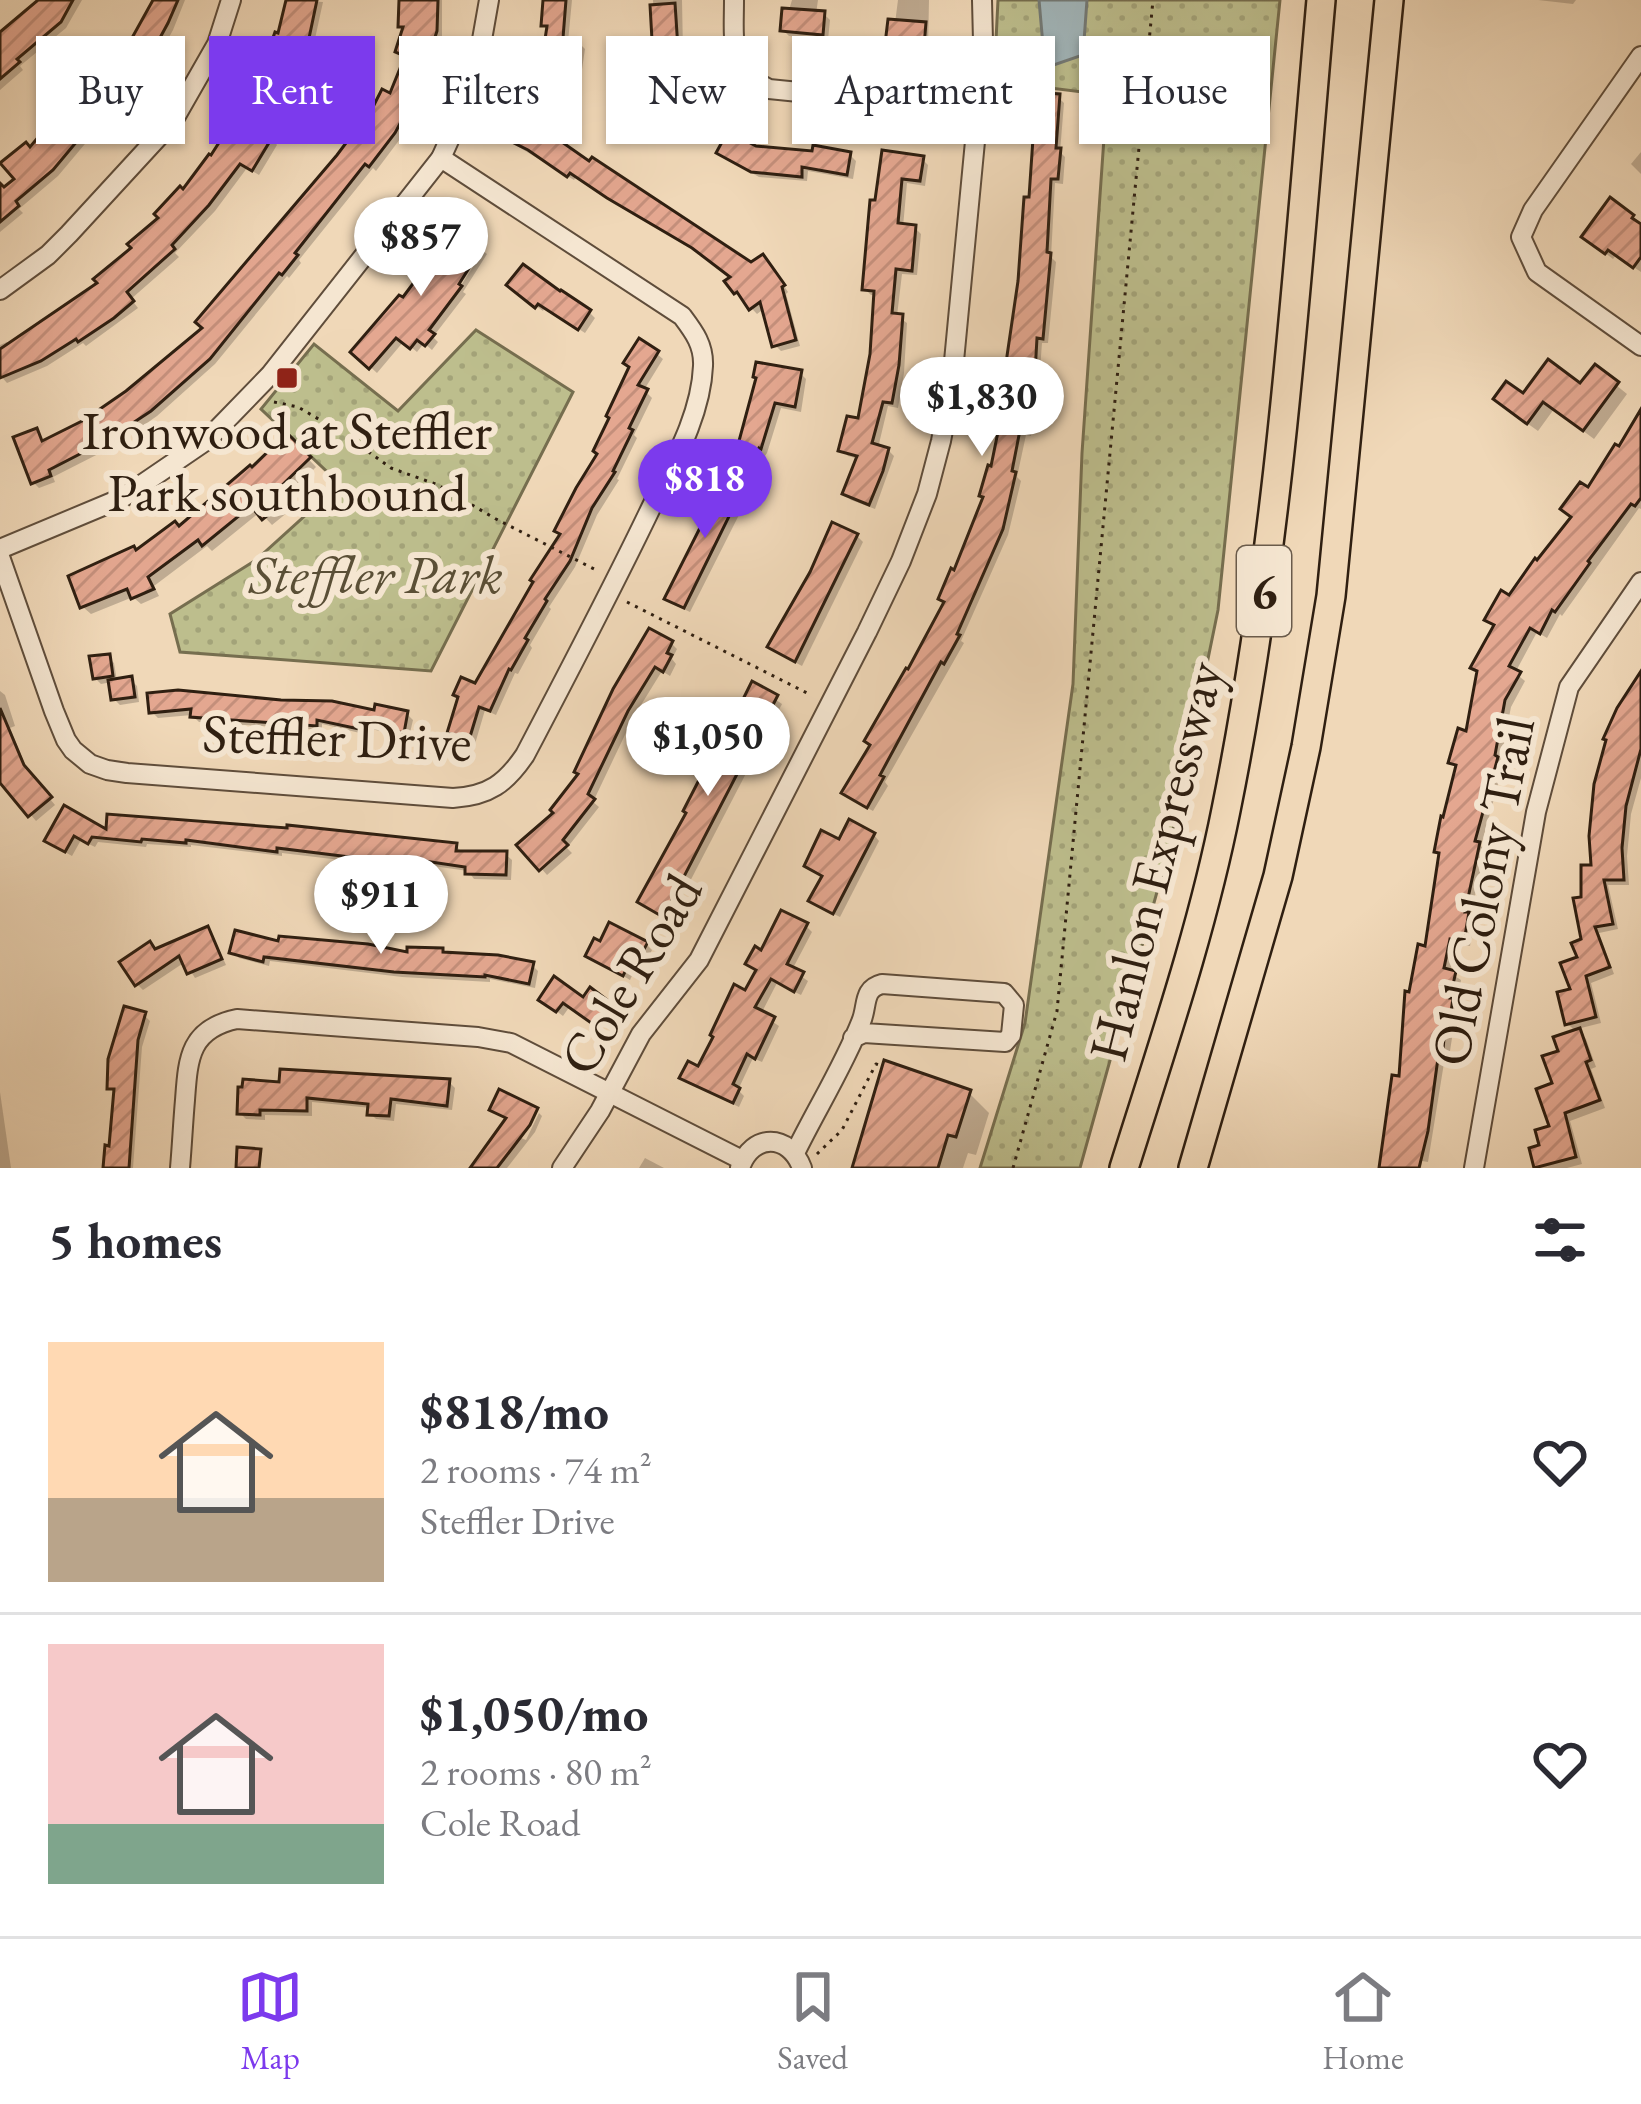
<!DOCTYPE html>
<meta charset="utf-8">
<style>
body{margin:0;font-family:"EB Garamond",serif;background:#f7f7f7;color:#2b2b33;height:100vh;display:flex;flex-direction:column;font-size:45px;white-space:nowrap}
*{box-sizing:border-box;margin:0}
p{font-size:39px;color:#7c7c81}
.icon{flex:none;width:66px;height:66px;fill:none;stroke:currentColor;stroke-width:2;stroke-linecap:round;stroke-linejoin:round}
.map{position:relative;height:1168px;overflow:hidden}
.panel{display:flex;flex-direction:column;background:#fff;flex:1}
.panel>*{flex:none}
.top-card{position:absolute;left:36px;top:36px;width:1569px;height:108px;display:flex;gap:24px}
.price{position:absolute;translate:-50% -102px;padding:0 27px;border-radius:42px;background:#fff;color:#222;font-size:39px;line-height:78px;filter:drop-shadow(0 3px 6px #0008)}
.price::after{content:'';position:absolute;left:50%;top:72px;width:36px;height:27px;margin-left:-18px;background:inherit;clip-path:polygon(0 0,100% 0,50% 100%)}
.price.on{background:#7c3aed;color:#fff}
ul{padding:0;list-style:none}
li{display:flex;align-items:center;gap:36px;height:300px;padding:0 48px}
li+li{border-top:3px solid #e1e1e2}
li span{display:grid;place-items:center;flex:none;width:336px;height:240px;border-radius:0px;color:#555}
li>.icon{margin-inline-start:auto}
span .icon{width:144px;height:144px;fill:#fffc;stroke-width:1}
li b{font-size:51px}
h2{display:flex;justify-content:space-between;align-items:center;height:144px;padding:0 48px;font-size:51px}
.chip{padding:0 42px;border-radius:0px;background:#fff;box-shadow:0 3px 9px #0004;font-size:42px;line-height:108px}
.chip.on{background:#7c3aed;color:#fff}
.tab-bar{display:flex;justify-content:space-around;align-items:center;height:168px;border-top:3px solid #e1e1e2;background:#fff;font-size:33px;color:#7c7c81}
.tab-bar a{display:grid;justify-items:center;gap:6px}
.tab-bar .on{color:#7c3aed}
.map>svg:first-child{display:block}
.green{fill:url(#green-dots);stroke:#766e4f;stroke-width:3}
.water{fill:#a1b6bb;stroke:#737a77;stroke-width:3}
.shadow{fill:#0003}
.building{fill:url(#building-hatch);stroke:#2f1f11;stroke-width:3}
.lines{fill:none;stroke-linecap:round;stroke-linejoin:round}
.minor-casing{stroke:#5f4d3b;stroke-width:22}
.highway-casing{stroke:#2f1f11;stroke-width:32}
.path{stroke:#2f1f11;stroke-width:3;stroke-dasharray:3 6;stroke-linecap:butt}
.minor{stroke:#f5e6d1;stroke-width:18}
.highway{stroke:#f0d8b8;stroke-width:27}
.poi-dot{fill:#8f2418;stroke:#f5e6d1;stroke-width:4.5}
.labels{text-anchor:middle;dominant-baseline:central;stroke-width:12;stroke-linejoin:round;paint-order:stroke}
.shield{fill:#f5e6d1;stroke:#6a5b4b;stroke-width:3}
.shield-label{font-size:51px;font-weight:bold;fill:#2f1f11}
.poi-label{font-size:54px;fill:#2f1f11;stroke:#f5e6d1}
.park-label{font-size:54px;font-style:italic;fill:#5a4f36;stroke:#f5e6d1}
.street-label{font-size:54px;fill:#2f1f11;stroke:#f5e6d1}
</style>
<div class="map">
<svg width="1641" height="1168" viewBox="0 0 1641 1168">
<defs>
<pattern id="green-dots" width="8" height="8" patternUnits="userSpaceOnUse" patternTransform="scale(3)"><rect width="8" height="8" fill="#bdbe8d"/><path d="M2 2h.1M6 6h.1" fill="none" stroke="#a3a379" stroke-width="1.8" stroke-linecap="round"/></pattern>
<pattern id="building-hatch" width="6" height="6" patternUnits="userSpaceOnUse" patternTransform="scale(3)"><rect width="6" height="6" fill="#e4a790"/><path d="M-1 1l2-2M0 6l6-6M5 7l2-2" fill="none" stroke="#c48f7b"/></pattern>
</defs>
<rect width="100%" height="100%" fill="#f0d8b8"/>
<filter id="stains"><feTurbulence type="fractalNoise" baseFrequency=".00167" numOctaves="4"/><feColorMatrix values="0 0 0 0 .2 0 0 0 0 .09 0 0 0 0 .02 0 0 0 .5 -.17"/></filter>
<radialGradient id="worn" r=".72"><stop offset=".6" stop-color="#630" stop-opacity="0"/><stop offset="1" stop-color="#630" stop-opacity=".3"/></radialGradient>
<!-- green -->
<g class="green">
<polygon points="998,0 1280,0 1218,610 1169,849 1080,1168 980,1168 1025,1023 1073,684 1082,453 1107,95 994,81"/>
<polygon points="476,330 573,392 431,671 180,652 170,614 256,560 340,484 261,409 314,344 398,411"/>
</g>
<!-- water -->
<polygon class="water" points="1039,0 1087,0 1083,55 1045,68"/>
<!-- shadow -->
<g class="shadow">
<polygon points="43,0 82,0 66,28 20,66 23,70 0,90 0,36"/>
<polygon points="155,0 185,0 173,30 135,99 97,134 95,132 58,176 19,209 23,213 0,232 0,194 18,179 30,151 102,97"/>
<polygon points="289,0 323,2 313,48 320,55 307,90 274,141 277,145 259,175 247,168 215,211 175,253 179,257 131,299 138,308 86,346 83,343 47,366 7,383 0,375 0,345 7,342 10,346 101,284 162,218 210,158 272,64 277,36"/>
<polygon points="401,0 442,0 442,38 423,97 400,139 376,171 373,168 299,260 301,263 289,278 287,276 215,364 157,416 114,446 53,477 55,482 39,488 33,482 36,431 44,443 85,422 128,393 206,329 391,97 406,59 398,52 405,30 401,26"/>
<polygon points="546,0 572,0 568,42 579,43 585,49 580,83 550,78 544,72 549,30 544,25"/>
<polygon points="653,0 682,0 683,51 689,57 696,95 722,125 707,138 671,96 660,44 655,39"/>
<polygon points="792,0 818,0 816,14 824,14 830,20 828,40 789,36 783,30"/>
<polygon points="898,0 929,0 928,51 893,48 888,43 895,23"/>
<polygon points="1538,0 1576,0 1573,4"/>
<polygon points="1058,97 1064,103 1060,152 1065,157 1063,184 1055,183 1051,257 1056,262 1048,343 1042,343 1038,397 1031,436 1026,435 1017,477 1021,481 1008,535 961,641 964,643 885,782 888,786 873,811 851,799 946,604 993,469 1012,392 1037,128 1032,123"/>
<polygon points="546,109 552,115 544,133 751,266 769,263 788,292 786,294 800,346 781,351 775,345 765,308 757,314 736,292 734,278 702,254 577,176 574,180 517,146 511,140"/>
<polygon points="755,149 850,155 856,161 853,179 808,171 807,181 759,177 725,158"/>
<polygon points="1641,152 1641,174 1631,164"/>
<polygon points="884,154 922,159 928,165 925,186 907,183 903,227 915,228 921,234 917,275 902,274 897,316 907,323 904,373 898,408 888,406 878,448 888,450 894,456 875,509 851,500 845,494 859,459 848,456 842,450 860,422 873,354 876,295 871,295 865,289"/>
<polygon points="1632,217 1641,228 1641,272 1616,255 1613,259 1592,243"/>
<polygon points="483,251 487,254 463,292 466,294 433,337 438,342 432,350 424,343 417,352 404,341 377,373 354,352 448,295 453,298"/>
<polygon points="516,291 589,312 595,318 585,333 545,307 543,311"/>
<polygon points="657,354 663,359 644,390 652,398 634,435 637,438 617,479 619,480 597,515 575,567 549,607 551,609 530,645 532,648 518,674 515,673 496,715 485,710 475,744 456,738 450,732 563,535 600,455 596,451"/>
<polygon points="1595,368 1627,394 1594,439 1554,409 1538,431 1506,408 1524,397 1581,387"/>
<polygon points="800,373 806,379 801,412 781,408 767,453 760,463 745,457 739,451 759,379"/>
<polygon points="1641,415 1641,509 1639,508 1562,616 1560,614 1547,638 1537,632 1515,673 1525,681 1511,707 1500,763 1503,766 1481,846 1485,851 1470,918 1474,922 1470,946 1456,944 1450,973 1461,980 1448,1064 1444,1063 1428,1162 1422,1161 1421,1168 1382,1168 1402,1079 1411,995 1428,949 1459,769 1451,762 1468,735 1496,628 1488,620 1510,599 1574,518 1588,492 1620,451"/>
<polygon points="287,437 316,467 280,503 288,512 272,525 260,512 212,551 207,546 154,586 159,596 141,604 133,597 91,614 83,607 137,553 179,530"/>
<polygon points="741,484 747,490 741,502 744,505 690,612 673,604 668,598"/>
<polygon points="857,536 863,542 802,666 776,652 770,646 812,573"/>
<polygon points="671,643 677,649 672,659 676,664 670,676 662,671 633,718 593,802 599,807 567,848 572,853 547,875 521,845 557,813 581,775 578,772"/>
<polygon points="108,657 114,663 117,681 131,680 137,686 139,702 120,705 114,699 112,682 101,684 95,678"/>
<polygon points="754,685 782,704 670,920 647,907"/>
<polygon points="1641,688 1641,778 1631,814 1627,856 1629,885 1608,885 1618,929 1599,933 1614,974 1591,983 1601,1023 1577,1029 1586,1039 1596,1067 1591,1069 1605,1108 1570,1121 1582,1164 1567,1168 1538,1168 1543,1148 1553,1128 1556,1085 1576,1032 1568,1024 1585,941 1584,899"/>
<polygon points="0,691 5,695 15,726 10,728 29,774 55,805 36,821 11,791 0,766"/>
<polygon points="178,693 376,713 407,714 413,720 409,737 366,728 364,734 322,724 322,730 199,722 192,715 158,718 152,712"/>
<polygon points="65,810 108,834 456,846 462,852 505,854 512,860 511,880 474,879 468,871 419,864 374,864 282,853 282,856 191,845 191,847 147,844 146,847 98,842 95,847 81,840 72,856 54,846"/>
<polygon points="874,835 879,841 840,917 818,906 840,843"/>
<polygon points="806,926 812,932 792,970 808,981 801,995 777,983 761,1014 779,1026 762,1062 753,1058 738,1090 744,1096 739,1107 689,1083 683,1077 699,1070 759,972 749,963"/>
<polygon points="207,930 213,936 226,965 195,978 185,962 143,990 137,984"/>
<polygon points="646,944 652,950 645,964 639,961 630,980 589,955"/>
<polygon points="281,945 410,955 445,955 532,965 538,971 535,988 490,979 490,982 402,977 270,961 269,966 239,958 233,952"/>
<polygon points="542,1000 609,1004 614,1010 601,1029 570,1006 563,1016"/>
<polygon points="144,1015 150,1021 142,1047 133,1168 106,1168 107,1149 112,1149 116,1094 110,1088"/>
<polygon points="449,1082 455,1088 452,1110 396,1104 394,1121 376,1119 370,1113 371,1108 312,1102 312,1116 265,1115 265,1120 246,1119 240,1113 282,1085"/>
<polygon points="0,1092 11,1168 0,1168"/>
<polygon points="969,1093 989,1113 976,1155 968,1153 963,1168 856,1168 876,1104"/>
<polygon points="493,1109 534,1109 521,1138 526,1140 539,1113 542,1116 535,1132 507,1168 473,1168 509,1120"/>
<polygon points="645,1158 664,1168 639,1168"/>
</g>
<!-- building -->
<g class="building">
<polygon points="38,0 73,0 61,22 17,59 20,62 0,79 0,32"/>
<polygon points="153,0 178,0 168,23 130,93 89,130 88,128 53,170 16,201 19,206 0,222 0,183 4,187 14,179 0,163 26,142 30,147 61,110 92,82 102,92"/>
<polygon points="286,0 317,0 308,43 316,47 302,84 269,134 273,136 252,171 240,164 209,205 172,245 175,249 127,292 134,301 114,318 78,342 76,339 41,361 0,378 0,349 97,283 93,279 131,248 127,244 158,218 154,214 180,186 183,189 209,154 211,155 270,63 265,61 275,32 278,33"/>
<polygon points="399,0 438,0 437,31 418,90 395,133 369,167 365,164 295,253 298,255 282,275 279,273 210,359 151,411 107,440 49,470 51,476 31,484 13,437 37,428 42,441 84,420 126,391 202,328 195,322 337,155 373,107 382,89 390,93 405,56 395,52 403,27 398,27"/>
<polygon points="543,0 566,0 563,38 580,40 575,78 540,73 547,26 541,26"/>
<polygon points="675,3 678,49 684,48 691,86 718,118 699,134 668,97 656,40 652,40 650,5"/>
<polygon points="782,8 825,11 823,35 780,31"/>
<polygon points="888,19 926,22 924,47 885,44"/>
<polygon points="1031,92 1060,94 1056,148 1061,148 1058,179 1051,179 1047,252 1051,253 1043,339 1037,338 1034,390 1025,431 1020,430 1012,471 1016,472 1003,529 957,634 960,635 944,664 941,662 880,775 884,777 867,808 841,793 870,745 864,741 906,668 908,669 944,602 938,599 951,568 954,570 983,497 979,496 988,465 991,466 999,427 1001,427 1009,390 1005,389 1007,356 1018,281 1024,197 1029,197 1034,124 1029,124"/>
<polygon points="528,97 548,107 539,126 589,161 592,157 751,262 763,254 785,285 782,287 796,340 772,347 760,302 749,310 737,292 734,294 724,281 730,277 692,248 607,198 570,173 567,177 528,150 508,140"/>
<polygon points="728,131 756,146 812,151 813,145 851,152 847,175 802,167 802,177 751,172 716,153"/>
<polygon points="882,150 924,156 920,181 902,179 898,223 916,225 915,237 912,271 896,269 892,313 903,314 899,365 892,403 883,402 872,443 889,448 883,471 869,505 842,494 857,456 838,451 847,416 858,418 870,354 874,291 862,290 870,200 875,200"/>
<polygon points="1610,197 1634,215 1632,218 1641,224 1641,257 1633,268 1608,250 1605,254 1581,237"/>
<polygon points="451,226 483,246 459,284 462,286 429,330 435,334 425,346 417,340 410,349 396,338 369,369 350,352 399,295 403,297 421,273 417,271 428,258 431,260"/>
<polygon points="523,264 560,291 561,290 591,310 578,330 538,304 535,308 506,285"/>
<polygon points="639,338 659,351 638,385 648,389 629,428 633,430 613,471 615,472 592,508 570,561 545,599 547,601 525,638 528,640 511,670 509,669 490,711 479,707 469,740 447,733 458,697 453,695 461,677 475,683 533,582 530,580 560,534 554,531 576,488 597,454 593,451 609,418 606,416 629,367 623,363"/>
<polygon points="1548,359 1580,383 1595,364 1619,382 1583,431 1543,402 1527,424 1493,399 1506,381 1523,393"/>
<polygon points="756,362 802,370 795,407 775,403 761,449 759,448 754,459 736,452 756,378 753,377"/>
<polygon points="1641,409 1641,498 1635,506 1631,504 1588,561 1590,563 1555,612 1552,610 1540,634 1530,628 1509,666 1521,672 1505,700 1495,755 1498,757 1475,841 1480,842 1465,912 1469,912 1464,942 1450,939 1444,968 1456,971 1450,998 1453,998 1450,1019 1446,1018 1442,1059 1438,1058 1428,1131 1419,1168 1379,1168 1392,1075 1399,1076 1405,991 1409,992 1418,944 1425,946 1439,853 1434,852 1441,816 1443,817 1456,765 1448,763 1458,728 1466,731 1477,671 1470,668 1494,625 1484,620 1501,590 1509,595 1535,558 1537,560 1571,517 1560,509 1580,482 1588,487 1615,444 1619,446"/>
<polygon points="287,433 311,457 274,493 283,503 262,520 251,506 202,546 198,540 148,577 154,589 131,599 127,589 80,608 68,576 134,546 136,550 175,521 179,526 250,465 252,467"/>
<polygon points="725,473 743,481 736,495 739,496 684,608 664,599 709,510 707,510"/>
<polygon points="832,522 858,534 795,662 767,647 810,572"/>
<polygon points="649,628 673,641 667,653 672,655 663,672 655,667 628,711 588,794 595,799 563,840 568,845 539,871 516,845 553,813 550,810 578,774 574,772 613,689"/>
<polygon points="110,654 113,676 93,679 89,656"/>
<polygon points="1641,671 1641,749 1626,806 1622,848 1624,880 1604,880 1613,924 1595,927 1610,967 1586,976 1596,1017 1565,1025 1557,992 1570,989 1560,963 1577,957 1571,943 1581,939 1573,898 1581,897 1581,865 1591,865 1589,836 1594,784 1606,740 1603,739 1617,708"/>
<polygon points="132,676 135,697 111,700 108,680"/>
<polygon points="752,681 778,695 663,917 637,902 686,813 683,811 699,780 702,782"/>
<polygon points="178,690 281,700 332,701 374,710 375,704 408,711 404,733 360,724 359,729 317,720 317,726 190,717 191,709 149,713 147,693"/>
<polygon points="0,708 24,765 52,797 28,817 0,783"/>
<polygon points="64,805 106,829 107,814 287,828 287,825 457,843 456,851 507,851 506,875 465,874 465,867 411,859 366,859 277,848 277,852 186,840 186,843 142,839 141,842 92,837 88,844 74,836 65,852 44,841"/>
<polygon points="849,819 875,833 833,914 808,901 822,876 804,866 821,830 839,839"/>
<polygon points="781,910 808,923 787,964 804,972 794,992 771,979 755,1007 775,1017 755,1059 747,1054 733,1084 740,1088 733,1103 679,1078 688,1061 698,1066 713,1037 710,1035 734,984 745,990 756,970 745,964 755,946 761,950"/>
<polygon points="609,922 648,942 638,960 632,957 623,976 585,956 594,938 600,941"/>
<polygon points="208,926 222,959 187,974 179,956 135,986 119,962 150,941 155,949"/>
<polygon points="235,930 278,941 279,936 368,944 407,952 407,947 443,948 443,952 498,955 534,962 529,984 485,975 485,977 394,972 264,957 263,962 229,953"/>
<polygon points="554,976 583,997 590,987 610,1002 594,1025 563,1003 556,1012 538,1000"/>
<polygon points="124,1006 146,1012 138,1040 129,1168 103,1168 105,1145 109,1146 114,1089 107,1089 108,1059"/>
<polygon points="1580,1028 1591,1060 1586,1062 1600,1100 1565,1113 1576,1157 1534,1168 1529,1148 1539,1145 1535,1130 1549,1126 1536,1089 1552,1083 1542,1056 1558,1051 1553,1037"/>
<polygon points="884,1060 971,1090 956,1137 948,1135 938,1168 852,1168"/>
<polygon points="280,1069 450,1079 447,1106 391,1099 389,1116 367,1115 368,1104 307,1098 307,1111 260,1110 260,1115 237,1114 238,1087 242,1087 243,1079 279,1082"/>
<polygon points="499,1089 538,1108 530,1125 497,1168 470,1168 506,1118 489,1110"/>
<polygon points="237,1147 261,1149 259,1168 236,1168"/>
</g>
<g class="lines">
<!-- minor casing -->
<g class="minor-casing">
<g id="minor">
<path d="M 734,0 C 734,40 728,68 769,89 L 978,110"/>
<polyline points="1641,56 1533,210 1521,237 1537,272 1641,346"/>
<polyline points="0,290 48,255 69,234 173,121 217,44 231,0"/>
<polyline points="0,549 122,498 207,440 270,375 441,158 474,85 489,0"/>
<path d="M 0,557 L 54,711 L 66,740 L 73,750 L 90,764 L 107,770 L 127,773 L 453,798 C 489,796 506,783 525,755 C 567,675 609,595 648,514 C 670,468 701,418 703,366 C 704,345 694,332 682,316 L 441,158"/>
<path d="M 795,1153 C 816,1110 843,1067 861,1022 C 868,1006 862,989 882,984 L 1004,993 L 1014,1005 L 1011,1035 L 1005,1042 L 864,1033 L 853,1038"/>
<path d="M 180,1168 C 182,1145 183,1123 185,1100 C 188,1059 189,1029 237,1019 L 478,1037 L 511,1043 L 742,1160"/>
<polyline points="562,1168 600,1111 641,1034 699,960 867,632 901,561 927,494 941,441 952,382 978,110 983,41 982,0"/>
<path d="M 740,1168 C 752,1133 789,1133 802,1168"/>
<polyline points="1474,1168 1536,812 1569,687 1641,582"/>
</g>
</g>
<!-- highway casing -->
<g class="highway-casing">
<g id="highway">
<path d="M 1124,1168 C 1161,1050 1202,931 1226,810 C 1280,543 1297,271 1321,0"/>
<polyline points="1193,1168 1278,876 1306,747 1331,596 1389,0"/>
</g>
</g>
<!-- path -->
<g class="path">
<polyline points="274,402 298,407 344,434 391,468 438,485 496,519 598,571"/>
<polyline points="627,602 811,695"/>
<polyline points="817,1154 842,1130 876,1064 882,1066"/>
<polyline points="1013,1168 1057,1011 1153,0"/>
</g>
<!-- minor -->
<use href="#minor" class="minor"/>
<!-- highway -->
<use href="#highway" class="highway"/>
</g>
<!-- markers -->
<rect class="poi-dot" x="275" y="366" width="24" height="24" rx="6"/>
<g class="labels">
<!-- shield labels -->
<rect class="shield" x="1237" y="546" width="54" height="90" rx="9"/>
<g class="shield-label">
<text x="1264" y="591">6</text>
</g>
<!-- poi labels -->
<g class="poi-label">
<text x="287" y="430">Ironwood at Steffler<tspan x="287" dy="62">Park southbound</tspan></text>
</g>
<!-- park labels -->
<g class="park-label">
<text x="376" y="574">Steffler Park</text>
</g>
<!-- street labels -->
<g class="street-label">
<text transform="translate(337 737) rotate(2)">Steffler Drive</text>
<text transform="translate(1155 861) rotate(-76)">Hanlon Expressway</text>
<text transform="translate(1482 891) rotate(-79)">Old Colony Trail</text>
<text transform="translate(630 974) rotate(-59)">Cole Road</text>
</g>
</g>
<rect width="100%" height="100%" filter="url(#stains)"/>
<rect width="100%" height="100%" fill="url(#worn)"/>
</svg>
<b class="price" style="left:421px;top:299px">$857</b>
<b class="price" style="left:982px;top:459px">$1,830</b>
<b class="price on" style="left:705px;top:541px">$818</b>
<b class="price" style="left:708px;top:799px">$1,050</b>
<b class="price" style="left:381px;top:957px">$911</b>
<div class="top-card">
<a class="chip">Buy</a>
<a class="chip on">Rent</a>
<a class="chip">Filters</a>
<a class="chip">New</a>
<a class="chip">Apartment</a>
<a class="chip">House</a>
</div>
</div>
<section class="panel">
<h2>5 homes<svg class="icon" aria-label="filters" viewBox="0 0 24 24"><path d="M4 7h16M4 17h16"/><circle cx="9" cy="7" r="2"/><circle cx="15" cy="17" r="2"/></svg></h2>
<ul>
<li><span style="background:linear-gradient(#ffd9b3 65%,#b9a48a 0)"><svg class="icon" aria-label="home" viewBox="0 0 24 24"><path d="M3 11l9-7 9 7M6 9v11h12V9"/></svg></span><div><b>$818/mo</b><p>2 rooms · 74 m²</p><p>Steffler Drive</p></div><svg class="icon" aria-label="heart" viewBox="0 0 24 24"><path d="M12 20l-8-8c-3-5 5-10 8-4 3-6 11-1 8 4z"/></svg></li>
<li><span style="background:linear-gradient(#f6c9c9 75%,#7fa58c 0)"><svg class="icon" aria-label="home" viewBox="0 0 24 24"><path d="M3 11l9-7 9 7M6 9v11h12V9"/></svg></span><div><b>$1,050/mo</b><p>2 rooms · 80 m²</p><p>Cole Road</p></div><svg class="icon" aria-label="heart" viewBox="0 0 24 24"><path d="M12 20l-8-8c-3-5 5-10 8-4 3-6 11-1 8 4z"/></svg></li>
</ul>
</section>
<nav class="tab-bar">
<a class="on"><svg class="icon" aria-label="map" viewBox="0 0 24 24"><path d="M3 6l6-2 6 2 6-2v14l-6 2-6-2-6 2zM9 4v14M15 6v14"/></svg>Map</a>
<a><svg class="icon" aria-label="saved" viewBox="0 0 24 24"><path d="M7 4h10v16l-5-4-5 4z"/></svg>Saved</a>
<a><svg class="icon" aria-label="home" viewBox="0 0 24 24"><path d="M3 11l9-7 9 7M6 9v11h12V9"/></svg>Home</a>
</nav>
